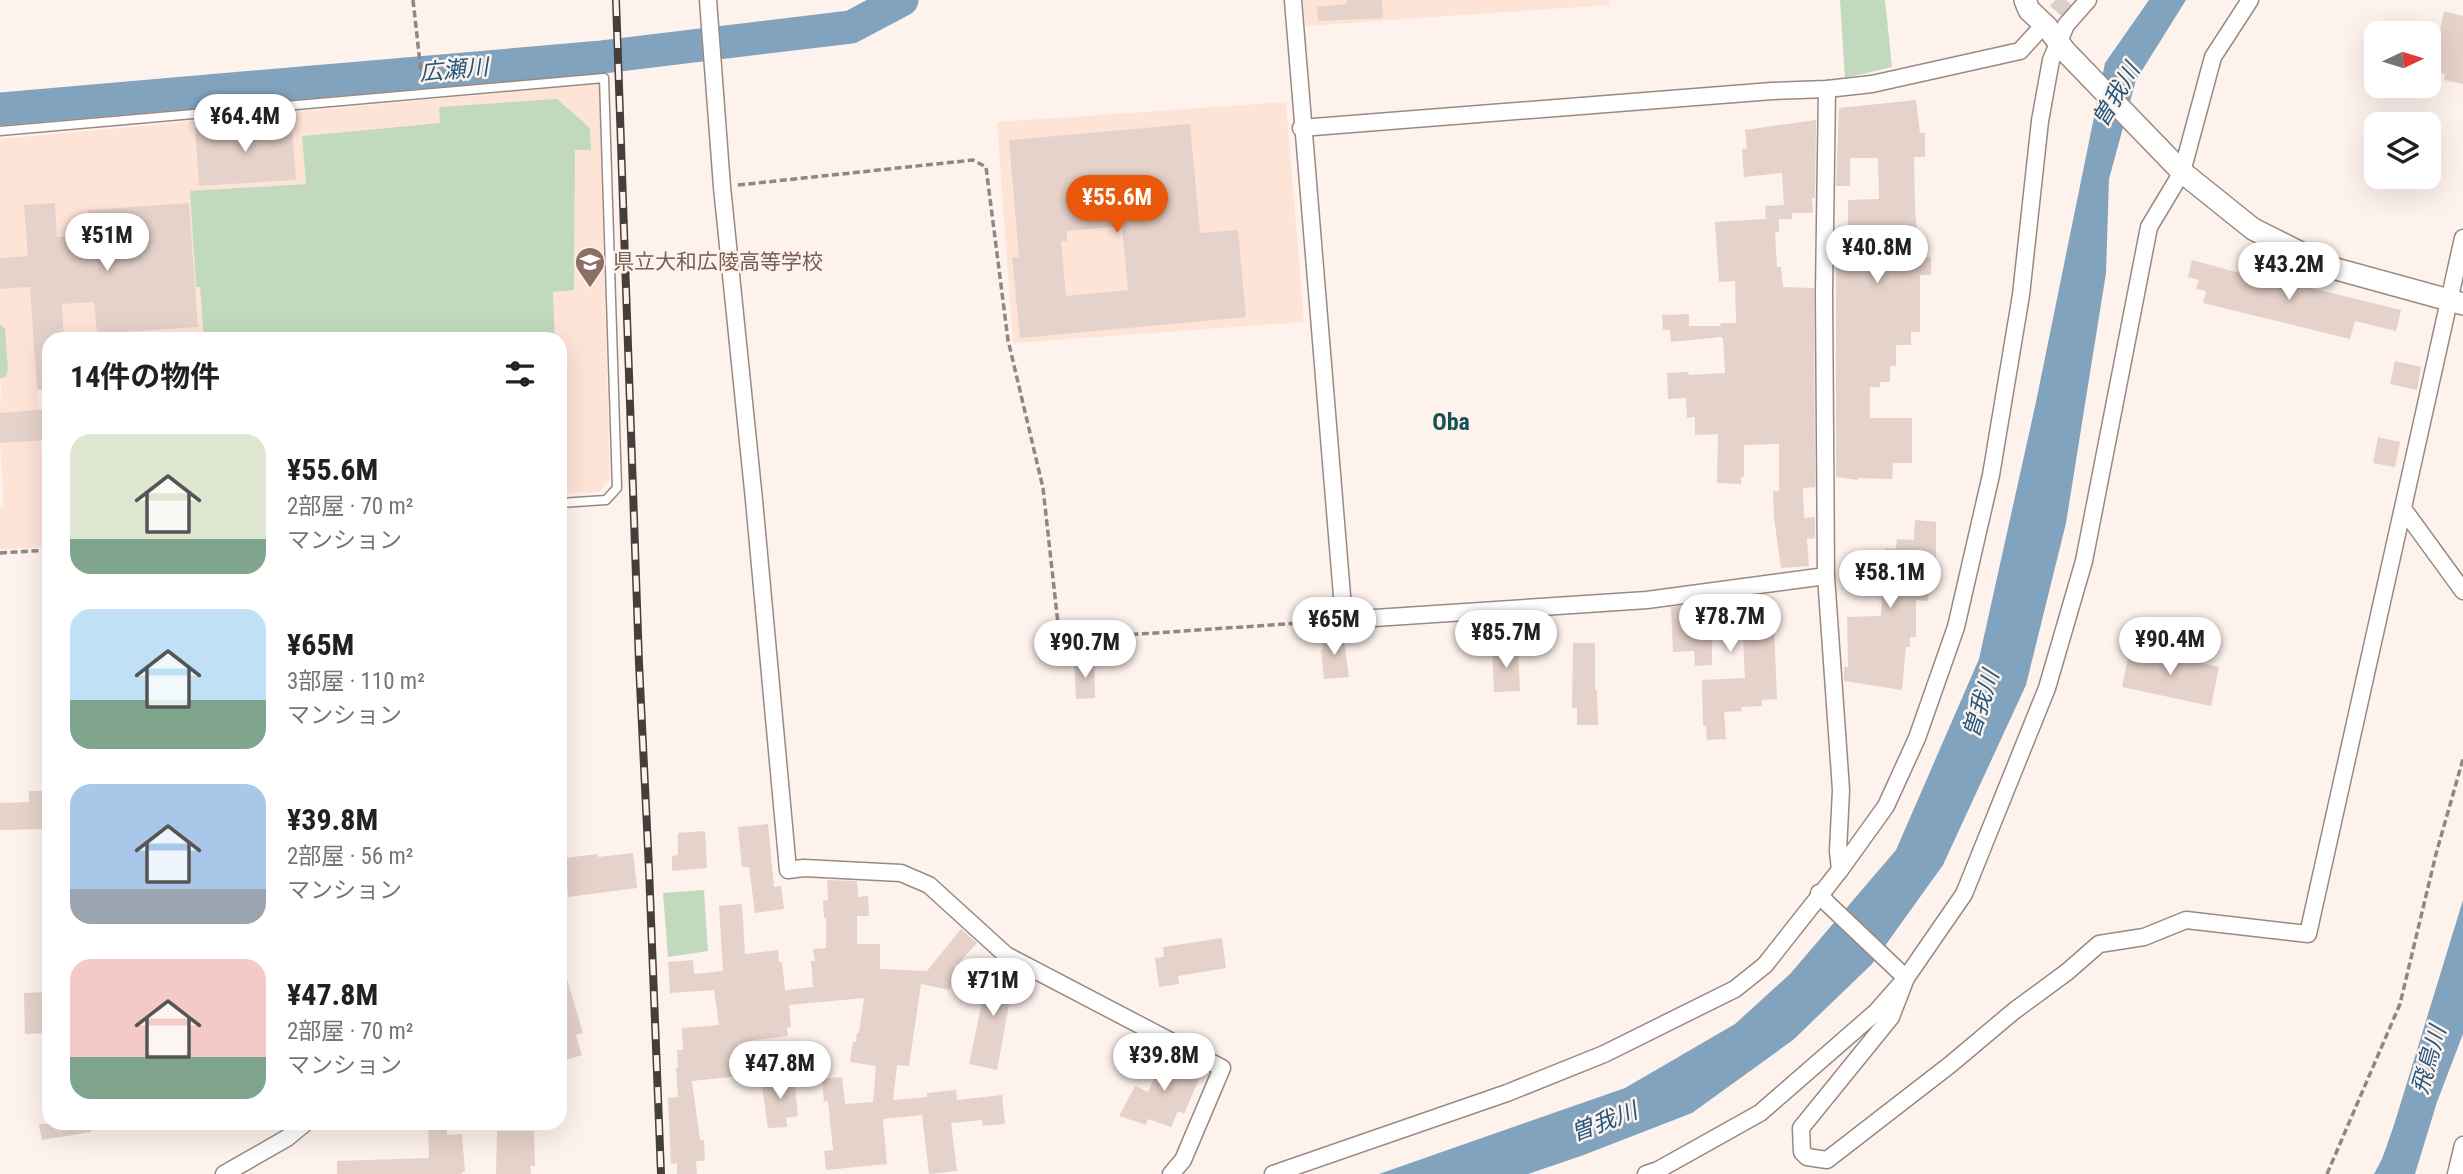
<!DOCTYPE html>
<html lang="ja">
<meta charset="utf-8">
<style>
body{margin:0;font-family:"Roboto Condensed","Noto Sans JP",sans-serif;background:#f6f6f6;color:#202124;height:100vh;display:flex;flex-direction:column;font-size:26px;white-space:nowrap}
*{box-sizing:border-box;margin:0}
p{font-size:23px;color:#757577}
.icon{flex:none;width:38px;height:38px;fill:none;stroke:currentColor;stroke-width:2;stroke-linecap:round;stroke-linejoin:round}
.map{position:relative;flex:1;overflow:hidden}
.side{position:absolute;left:42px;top:332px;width:525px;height:798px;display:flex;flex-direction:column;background:#fff;border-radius:21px;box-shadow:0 7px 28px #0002}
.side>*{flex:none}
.needle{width:46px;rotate:86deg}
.controls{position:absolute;left:2364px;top:21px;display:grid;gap:14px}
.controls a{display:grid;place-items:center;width:77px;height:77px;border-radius:14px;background:#fff;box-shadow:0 7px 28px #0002;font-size:35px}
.price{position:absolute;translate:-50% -60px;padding:0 16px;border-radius:24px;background:#fff;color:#222;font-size:23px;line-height:46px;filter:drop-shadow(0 2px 4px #0008)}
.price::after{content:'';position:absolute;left:50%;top:42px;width:21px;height:16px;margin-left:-10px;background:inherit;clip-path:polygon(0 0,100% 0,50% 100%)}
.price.selected{background:#ea580c;color:#fff}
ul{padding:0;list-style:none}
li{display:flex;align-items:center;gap:21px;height:175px;padding:0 28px}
li span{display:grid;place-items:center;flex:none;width:196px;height:140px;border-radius:21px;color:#555}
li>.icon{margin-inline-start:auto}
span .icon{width:84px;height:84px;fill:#fffc;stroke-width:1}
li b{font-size:30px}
h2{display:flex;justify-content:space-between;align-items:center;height:84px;padding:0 28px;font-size:30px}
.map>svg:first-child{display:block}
.built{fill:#fee3d7;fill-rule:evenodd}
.green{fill:#c1dabe}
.water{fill:#82a3be}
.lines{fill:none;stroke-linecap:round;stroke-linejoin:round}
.river{stroke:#82a3be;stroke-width:33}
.building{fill:#e5d2ca;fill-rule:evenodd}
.minor-tunnel{stroke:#dbd0cb;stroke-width:16;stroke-dasharray:16 8;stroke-linecap:butt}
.service-casing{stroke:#9a8981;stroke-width:11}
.minor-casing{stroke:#9a8981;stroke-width:19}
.secondary-casing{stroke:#9a8981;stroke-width:24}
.path{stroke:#908783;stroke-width:3.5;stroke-dasharray:7 3.5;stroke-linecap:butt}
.service{stroke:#fff;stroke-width:8}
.minor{stroke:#fff;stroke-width:16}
.secondary{stroke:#fff;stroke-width:21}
.rail-casing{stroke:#453e3a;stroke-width:8}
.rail{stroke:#fef2ed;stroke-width:5;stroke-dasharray:16;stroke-linecap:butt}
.labels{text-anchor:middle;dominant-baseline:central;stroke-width:5;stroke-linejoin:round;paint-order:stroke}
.education-label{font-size:21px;fill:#785e54;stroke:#fef2ed;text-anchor:start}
.water-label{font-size:23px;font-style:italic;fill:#22587e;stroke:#fef2ed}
.quarter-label{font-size:24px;font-weight:bold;fill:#155254;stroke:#fef2ed}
</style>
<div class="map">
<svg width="2463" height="1174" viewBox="0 0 2463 1174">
<rect width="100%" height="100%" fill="#fef2ed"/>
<!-- built -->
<g class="built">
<polygon points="1303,0 1609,0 1609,5 1305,26"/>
<path d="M 599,84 L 610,479 L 599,492 L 560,493 L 560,340 L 555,339 L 553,291 L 574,290 L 575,150 L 591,149 L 439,107 L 441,123 L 302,136 L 306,184 L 190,192 L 196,287 L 200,287 L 204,339 L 64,339 L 59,267 L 94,302 L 97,334 L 198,327 L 189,203 L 88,210 L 90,235 L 85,236 L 58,256 L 55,203 L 25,205 L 28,256 L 0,258 L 0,139 ZM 291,121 L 295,180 L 199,186 L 195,128 Z"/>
<polygon points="1286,102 1304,322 1013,343 997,122"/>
<polygon points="30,287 39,410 0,413 3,326 0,324 0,289"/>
<polygon points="41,440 43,471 49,471 49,547 0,549 0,508 4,507 0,443"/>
</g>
<!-- green -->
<g class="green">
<polygon points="1840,0 1885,0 1892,67 1845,78"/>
<polygon points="557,99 590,128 591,150 575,150 574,290 553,292 555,339 204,339 200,287 196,287 190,191 306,184 302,136 440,123 439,107"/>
<polygon points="0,324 5,329 8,371 6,376 0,379"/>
<polygon points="704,890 708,951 668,957 663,893"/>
</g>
<!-- water -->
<g class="water">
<polygon points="2149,0 2186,0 2136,80 2109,179 2106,273 2066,523 2026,685 1943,865 1872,964 1793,1040 1692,1113 1581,1156 1528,1174 1379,1174 1625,1088 1735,1024 1790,974 1896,850 1979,659 2036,402 2105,63"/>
<polygon points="2463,900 2463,1034 2437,1102 2415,1174 2374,1174 2382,1159 2394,1125"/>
</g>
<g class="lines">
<!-- river -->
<polyline class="river" points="0,109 602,57 851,27 902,0"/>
</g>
<!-- building -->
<g class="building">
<polygon points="1347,0 1382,0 1383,18 1318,21 1317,7 1347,4"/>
<polygon points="2444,11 2463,16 2463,84 2444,80 2445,74 2429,71 2429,43 2437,45"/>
<polygon points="1916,100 1920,133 1925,133 1925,157 1914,157 1915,210 1920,258 1931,257 1931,275 1920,275 1920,332 1911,332 1911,345 1896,345 1896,366 1890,366 1890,382 1880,382 1880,387 1870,387 1870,418 1912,418 1912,463 1893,463 1892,479 1858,478 1858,480 1836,477 1836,256 1848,256 1848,200 1879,199 1878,158 1850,158 1850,186 1836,186 1839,108"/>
<polygon points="1816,120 1815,198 1812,198 1813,213 1792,213 1792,219 1779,219 1779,232 1775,232 1777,267 1781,267 1783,287 1814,288 1815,487 1803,488 1804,518 1815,517 1815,538 1807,539 1809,566 1781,568 1774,518 1773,491 1779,491 1779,444 1744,445 1744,477 1741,477 1741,484 1717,483 1718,434 1695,435 1695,417 1687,418 1686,398 1668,399 1667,373 1688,372 1689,375 1725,373 1723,339 1721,337 1671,342 1670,330 1663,330 1662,315 1689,314 1689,326 1721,326 1720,323 1736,323 1735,281 1719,282 1715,222 1766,219 1765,206 1784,205 1782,173 1744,177 1742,149 1747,149 1745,130"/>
<polygon points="291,121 296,180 199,186 195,128"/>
<path d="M 1190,124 L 1200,233 L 1238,230 L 1246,317 L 1020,338 L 1012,257 L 1019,257 L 1009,140 ZM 1122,226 L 1128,290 L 1066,296 L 1061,241 L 1067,241 L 1067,231 Z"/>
<polygon points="55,203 57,237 90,235 88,210 189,203 198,327 97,334 94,302 62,304 64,340 49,340 49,390 37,390 30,287 0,289 0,258 28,256 24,205"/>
<polygon points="2192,260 2266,280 2266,277 2401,310 2396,331 2355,321 2350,339 2203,303 2206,291 2196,289 2199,280 2188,277"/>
<polygon points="2395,361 2421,367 2417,390 2390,384"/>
<polygon points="49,409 49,440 0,443 0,413"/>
<polygon points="2378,437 2400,442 2395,467 2373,463"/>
<polygon points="1915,520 1936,522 1936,558 1931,558 1928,601 1916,600 1916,637 1910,637 1910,647 1906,647 1902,690 1844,681 1844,667 1848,667 1847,617 1881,616 1883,582 1849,580 1849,560 1884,562 1885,548 1896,549 1897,539 1914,540"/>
<polygon points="1773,597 1777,699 1762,700 1762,706 1741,707 1742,711 1724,712 1726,739 1707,740 1706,726 1703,726 1702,680 1745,678 1743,639 1712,640 1712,665 1695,666 1694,651 1673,652 1671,607 1737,599"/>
<polygon points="1343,634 1349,677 1324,679 1321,650 1323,650 1322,636"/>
<polygon points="1573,643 1595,643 1595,690 1597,690 1598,725 1577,725 1577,708 1572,708"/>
<polygon points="1518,648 1520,691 1494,692 1492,649"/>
<polygon points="2130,648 2219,667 2211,706 2122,687"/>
<polygon points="1094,661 1095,698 1076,699 1074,662"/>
<polygon points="29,791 49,791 49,829 0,830 0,803 29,802"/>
<polygon points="768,824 774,887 781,886 784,909 755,913 749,867 742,867 738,827"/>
<polygon points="705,831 707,868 672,871 672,856 678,855 678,833"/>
<polygon points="633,853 637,888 568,897 564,858 598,854 598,857"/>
<polygon points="827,880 857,881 858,897 868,896 869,916 857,916 857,944 880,944 880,969 927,971 961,929 977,943 957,965 955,963 950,990 921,984 909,1066 897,1065 893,1100 927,1097 927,1093 956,1090 957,1100 1002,1095 1005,1124 983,1126 982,1120 951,1123 957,1171 929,1174 922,1115 883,1119 887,1164 826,1170 824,1151 833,1150 828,1101 824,1102 822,1079 842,1077 845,1104 873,1102 876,1066 850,1062 853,1042 856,1042 857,1033 859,1033 864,998 789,1005 791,1027 787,1028 788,1036 753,1040 758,1074 692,1081 700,1140 704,1140 705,1161 696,1161 697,1174 677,1174 677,1163 671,1164 668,1098 678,1097 676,1068 678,1068 677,1050 683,1050 682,1028 719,1025 714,990 670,993 668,962 693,960 694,974 723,971 719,906 742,904 745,954 778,950 779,962 782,962 785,990 813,987 811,961 815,961 813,949 826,948 826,918 824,918 823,901 828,900"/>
<polygon points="1222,938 1226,968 1178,976 1179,984 1159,987 1155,958 1164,957 1163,947"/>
<polygon points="990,964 1015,972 997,1070 969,1064"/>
<polygon points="560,972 565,972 583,1033 576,1035 582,1055 560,1062"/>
<polygon points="44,992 45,1017 49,1017 49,1033 25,1034 24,993"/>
<polygon points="1166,1052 1203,1070 1184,1114 1178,1111 1171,1127 1148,1119 1146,1125 1119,1116 1135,1086 1148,1092"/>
<polygon points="794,1076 798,1116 786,1118 787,1127 768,1128 761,1079"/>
<polygon points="39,1124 90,1124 91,1132 42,1140"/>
<polygon points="428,1124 447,1124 447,1135 462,1134 465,1172 462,1172 462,1174 337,1174 337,1161 429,1158"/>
<polygon points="497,1131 534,1131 535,1166 530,1166 531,1174 496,1174"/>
</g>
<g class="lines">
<!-- minor-tunnel -->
<polyline class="minor-tunnel" points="2040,29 2066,0"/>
<!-- service casing -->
<g class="service-casing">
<polyline id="service" points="0,131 604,78 617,488 606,500 560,503"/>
</g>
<!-- minor casing -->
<g class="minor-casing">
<g id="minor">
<polyline points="708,0 722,187 754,500 788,870 804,868 901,873 929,885 1006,955 1222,1068 1183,1160 1171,1174"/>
<polyline points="1293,0 1344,620 1647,600 1826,576"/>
<polyline points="1827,89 1824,293 1826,576 1841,790 1838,851 1840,870"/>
<polyline points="1301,128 1772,91 1827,89 1872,84 2020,51 2040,29"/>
<polyline points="2404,510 2463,591"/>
<polyline points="1819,893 1827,903 1906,978"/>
<polyline points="1906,978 1891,1017 1801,1128 1802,1152 1807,1157 1827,1160 1951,1064 2014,1011 2067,972 2099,944 2144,937 2186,920 2308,934 2463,238"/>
<polyline points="224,1174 287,1138 304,1124"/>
<polyline points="1273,1174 1507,1093 1604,1054 1735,989 1765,965 1840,870 1886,806 1917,738 1956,627 1991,475 2021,295 2040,121 2051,60 2066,25 2088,0"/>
<polyline points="1646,1174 1658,1170 1760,1113 1876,1012 1906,978 1964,894 2047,688 2084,561 2149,227 2182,172 2213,57 2250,0"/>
<polyline points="2456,1174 2463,1145"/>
</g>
</g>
<!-- secondary casing -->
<g class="secondary-casing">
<polyline id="secondary" points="2025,0 2029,10 2047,27 2065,51 2182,172 2253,229 2329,267 2463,304"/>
</g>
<!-- path -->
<g class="path">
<polyline points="413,0 422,81"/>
<polyline points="738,185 973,160 986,167 1008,340 1043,488 1059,633 1067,639 1329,621"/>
<polyline points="0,553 49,550"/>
<polyline points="2327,1174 2400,1004 2436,854 2463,759"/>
</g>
<!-- service -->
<use href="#service" class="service"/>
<!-- minor -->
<use href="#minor" class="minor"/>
<!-- secondary -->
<use href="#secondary" class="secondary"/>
<!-- rail casing -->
<g class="rail-casing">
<polyline id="rail" points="616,0 639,663 649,869 661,1174"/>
</g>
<!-- rail -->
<use href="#rail" class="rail"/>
</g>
<!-- icons -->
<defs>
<g id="school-pin" transform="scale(1.575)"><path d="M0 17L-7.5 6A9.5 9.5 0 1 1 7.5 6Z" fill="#8d6e63" stroke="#fef2ed"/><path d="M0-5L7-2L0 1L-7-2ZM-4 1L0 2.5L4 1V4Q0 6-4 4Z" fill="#fff"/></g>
</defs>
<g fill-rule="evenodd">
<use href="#school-pin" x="590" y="262"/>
</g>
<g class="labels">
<!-- education labels -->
<g class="education-label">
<text x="613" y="262">県立大和広陵高等学校</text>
</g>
<!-- water labels -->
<g class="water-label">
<text transform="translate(454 70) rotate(-5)">広瀬川</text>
<text transform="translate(2116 95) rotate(-59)">曽我川</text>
<text transform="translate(1981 704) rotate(-72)">曽我川</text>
<text transform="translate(2429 1060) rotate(-74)">飛鳥川</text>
<text transform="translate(1604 1122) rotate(-21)">曽我川</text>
</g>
<!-- quarter labels -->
<g class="quarter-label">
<text x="1451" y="422">Oba</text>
</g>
</g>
</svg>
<div class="controls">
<a><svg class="needle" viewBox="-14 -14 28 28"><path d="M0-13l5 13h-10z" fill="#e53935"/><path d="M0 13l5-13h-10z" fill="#757577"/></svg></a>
<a><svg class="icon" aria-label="layers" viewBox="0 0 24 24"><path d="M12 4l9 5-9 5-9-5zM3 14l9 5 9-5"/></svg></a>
</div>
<b class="price" style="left:245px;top:154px">¥64.4M</b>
<b class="price selected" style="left:1117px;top:235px">¥55.6M</b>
<b class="price" style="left:107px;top:273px">¥51M</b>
<b class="price" style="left:1877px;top:285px">¥40.8M</b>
<b class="price" style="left:2289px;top:302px">¥43.2M</b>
<b class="price" style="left:1890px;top:610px">¥58.1M</b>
<b class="price" style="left:1730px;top:654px">¥78.7M</b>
<b class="price" style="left:1334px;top:657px">¥65M</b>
<b class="price" style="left:1506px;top:670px">¥85.7M</b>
<b class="price" style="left:2170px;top:677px">¥90.4M</b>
<b class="price" style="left:1085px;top:680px">¥90.7M</b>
<b class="price" style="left:993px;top:1018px">¥71M</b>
<b class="price" style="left:1164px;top:1093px">¥39.8M</b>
<b class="price" style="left:780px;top:1101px">¥47.8M</b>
<section class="side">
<h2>14件の物件<svg class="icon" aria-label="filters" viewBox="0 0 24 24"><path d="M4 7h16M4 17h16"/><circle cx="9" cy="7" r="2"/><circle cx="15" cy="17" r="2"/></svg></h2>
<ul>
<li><span style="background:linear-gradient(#dfe7d0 75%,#7fa58c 0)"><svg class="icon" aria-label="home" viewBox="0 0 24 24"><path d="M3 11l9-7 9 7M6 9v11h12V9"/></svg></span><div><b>¥55.6M</b><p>2部屋 · 70 m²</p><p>マンション</p></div></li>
<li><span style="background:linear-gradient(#bfe0f5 65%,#7fa58c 0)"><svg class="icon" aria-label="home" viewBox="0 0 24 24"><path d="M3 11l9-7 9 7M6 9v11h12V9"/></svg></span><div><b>¥65M</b><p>3部屋 · 110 m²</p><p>マンション</p></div></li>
<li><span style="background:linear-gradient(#a9c7e8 75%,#9aa5b1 0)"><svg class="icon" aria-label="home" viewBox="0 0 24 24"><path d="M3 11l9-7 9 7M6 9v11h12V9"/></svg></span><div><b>¥39.8M</b><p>2部屋 · 56 m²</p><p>マンション</p></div></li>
<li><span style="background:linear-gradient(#f6c9c9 70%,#7fa58c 0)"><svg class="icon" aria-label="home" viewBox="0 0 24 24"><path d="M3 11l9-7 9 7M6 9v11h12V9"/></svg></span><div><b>¥47.8M</b><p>2部屋 · 70 m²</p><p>マンション</p></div></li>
</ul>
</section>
</div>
